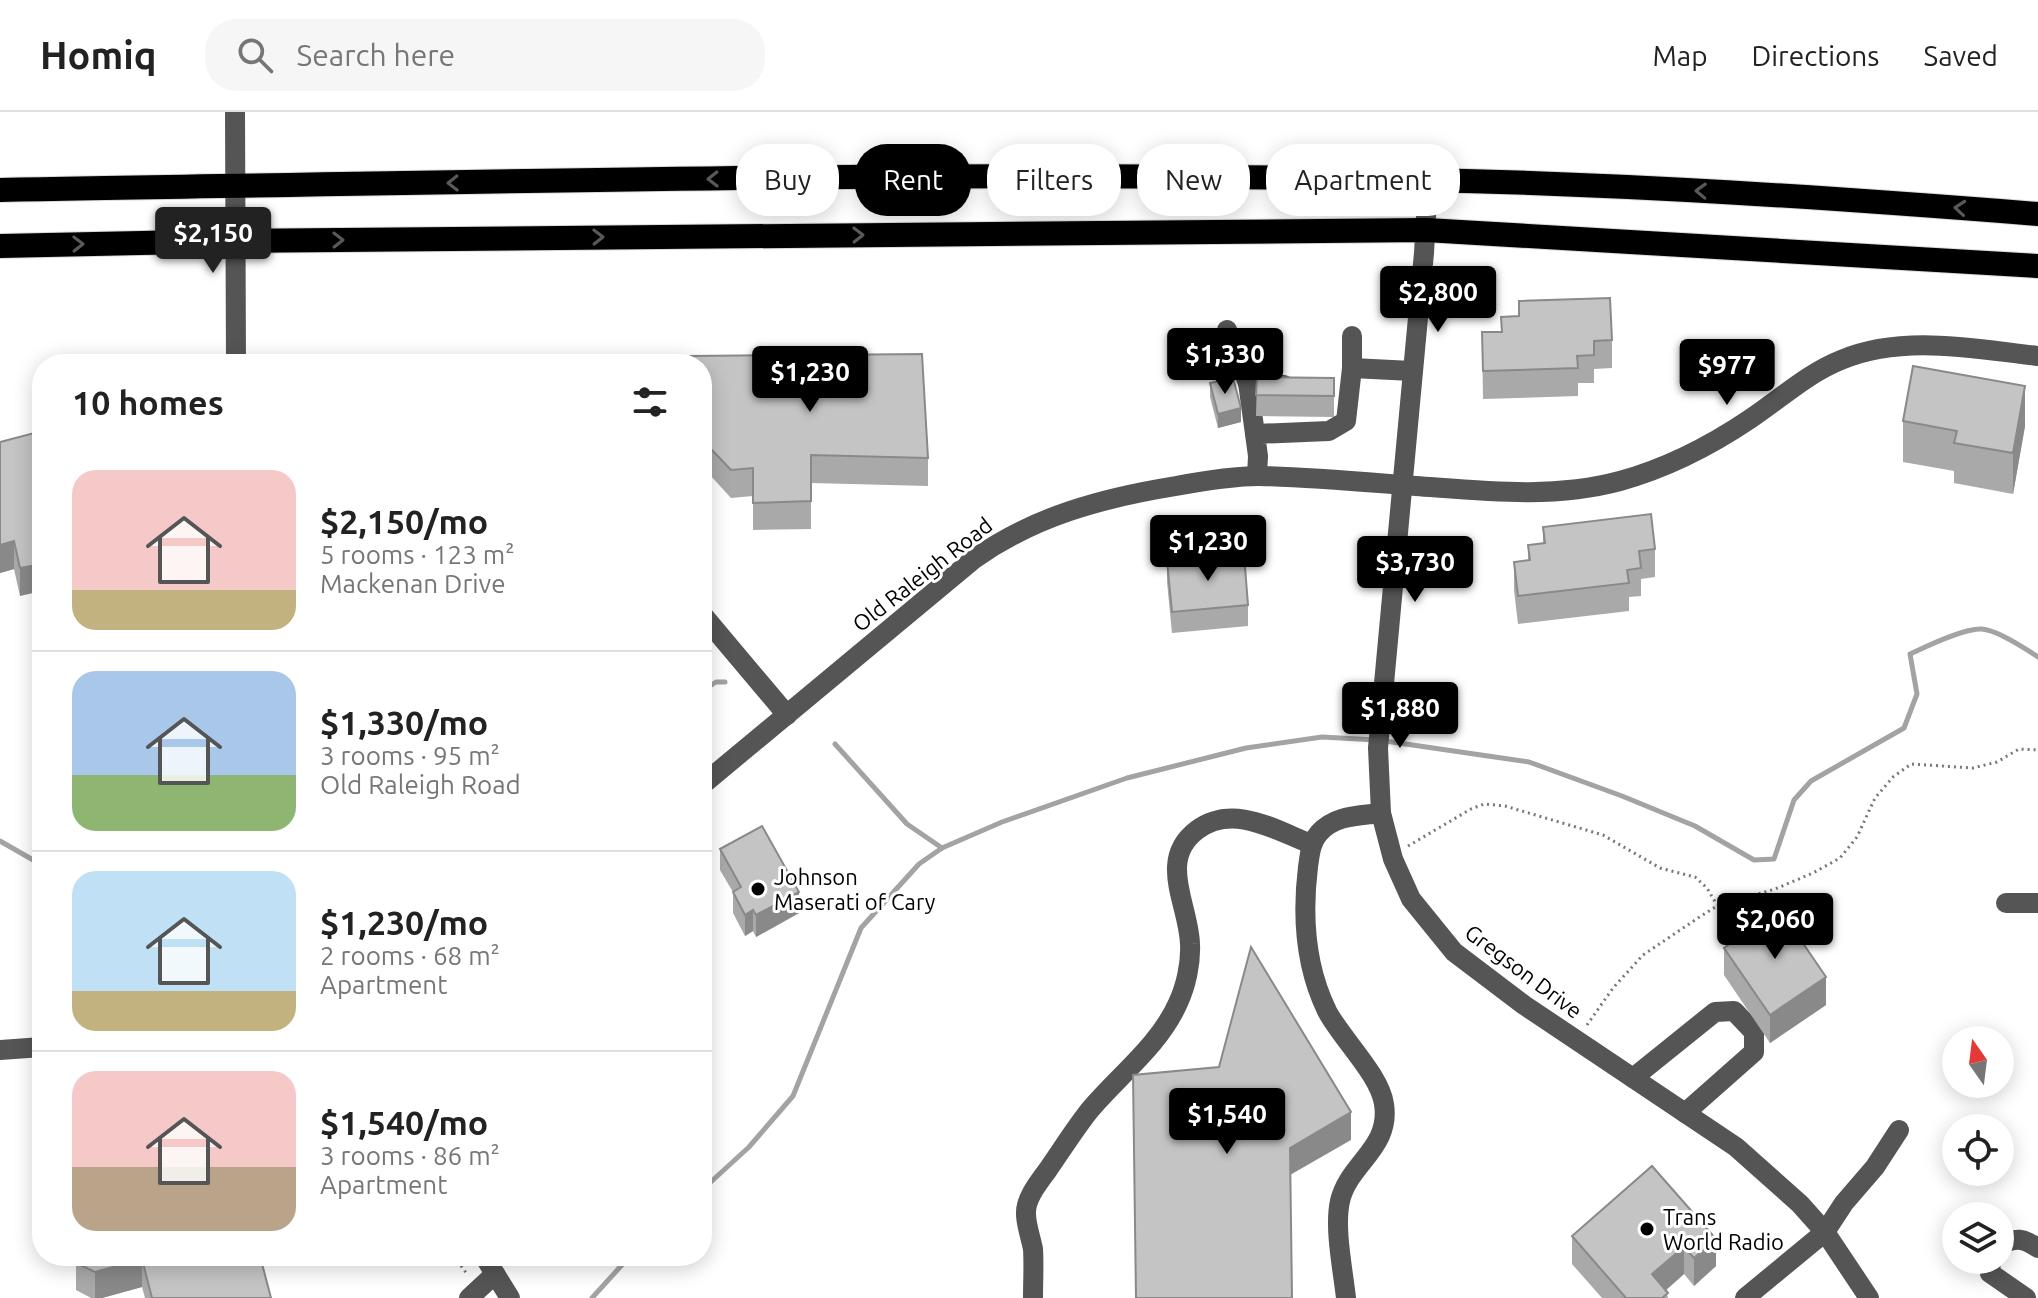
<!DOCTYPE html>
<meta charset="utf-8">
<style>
body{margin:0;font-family:Ubuntu,sans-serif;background:#f6f6f6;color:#222;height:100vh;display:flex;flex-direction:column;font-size:30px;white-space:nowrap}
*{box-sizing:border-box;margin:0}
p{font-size:26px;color:#767676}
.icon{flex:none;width:44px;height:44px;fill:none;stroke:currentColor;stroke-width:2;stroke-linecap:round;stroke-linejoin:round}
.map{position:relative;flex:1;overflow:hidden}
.sheet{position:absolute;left:32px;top:242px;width:680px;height:912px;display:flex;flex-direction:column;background:#fff;border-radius:32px;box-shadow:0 4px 20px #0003}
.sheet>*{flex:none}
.banner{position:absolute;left:736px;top:32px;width:760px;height:72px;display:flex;gap:16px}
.needle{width:52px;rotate:346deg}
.fabs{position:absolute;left:1942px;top:914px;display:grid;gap:16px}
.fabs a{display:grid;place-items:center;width:72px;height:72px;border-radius:50%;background:#fff;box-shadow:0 4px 20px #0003;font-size:40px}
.price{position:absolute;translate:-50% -68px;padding:0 18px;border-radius:8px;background:#000;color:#fff;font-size:26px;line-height:52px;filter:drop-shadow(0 2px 4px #0008)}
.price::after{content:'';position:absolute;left:50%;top:48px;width:24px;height:18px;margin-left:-12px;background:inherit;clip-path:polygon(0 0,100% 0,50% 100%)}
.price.current{background:#222;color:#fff}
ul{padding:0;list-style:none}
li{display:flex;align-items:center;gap:24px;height:200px;padding:0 40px}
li+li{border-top:2px solid #e0e0e0}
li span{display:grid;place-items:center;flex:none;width:224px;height:160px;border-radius:24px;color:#555}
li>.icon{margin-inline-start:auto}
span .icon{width:96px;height:96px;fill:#fffc;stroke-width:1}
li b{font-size:34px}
h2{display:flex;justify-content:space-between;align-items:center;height:96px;padding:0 40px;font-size:34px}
.tag{padding:0 28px;border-radius:32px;background:#fff;box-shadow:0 4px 20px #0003;font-size:28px;line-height:72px}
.tag.current{background:#000;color:#fff}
header{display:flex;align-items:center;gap:48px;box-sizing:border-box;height:112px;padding:0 40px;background:#fff;border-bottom:2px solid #e0e0e0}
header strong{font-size:38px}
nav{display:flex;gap:44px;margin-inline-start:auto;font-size:28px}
.search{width:560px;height:72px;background:#f6f6f6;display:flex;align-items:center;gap:20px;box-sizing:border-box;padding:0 28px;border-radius:32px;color:#767676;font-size:30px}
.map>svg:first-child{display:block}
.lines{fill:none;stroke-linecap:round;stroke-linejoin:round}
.stream{stroke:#a3a3a3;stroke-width:5}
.highway-casing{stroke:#dbdbdb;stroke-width:26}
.path{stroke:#777;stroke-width:3;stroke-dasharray:2 4;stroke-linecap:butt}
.minor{stroke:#555;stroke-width:20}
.highway{stroke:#000;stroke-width:24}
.wall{fill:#a9a9a9}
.shaded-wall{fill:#898989}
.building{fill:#c4c4c4;stroke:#898989;stroke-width:2}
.oneway{stroke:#595959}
.poi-dot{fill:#000;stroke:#fff;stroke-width:3}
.labels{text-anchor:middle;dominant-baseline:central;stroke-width:6;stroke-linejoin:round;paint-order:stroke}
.street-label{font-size:22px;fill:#000;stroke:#fff}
.poi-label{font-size:22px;fill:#000;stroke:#fff;text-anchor:start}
</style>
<header>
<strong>Homiq</strong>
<div class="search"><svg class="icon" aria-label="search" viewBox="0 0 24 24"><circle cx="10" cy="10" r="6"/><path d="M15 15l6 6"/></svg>Search here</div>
<nav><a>Map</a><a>Directions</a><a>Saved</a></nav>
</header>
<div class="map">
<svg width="2038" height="1186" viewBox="0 0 2038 1186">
<rect width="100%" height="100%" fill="#fff"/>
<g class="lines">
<!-- stream -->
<g class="stream">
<polyline points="702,579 716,570 725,570"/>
<path d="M 1385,629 L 1529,650 L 1622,684 L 1695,714 L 1754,748 L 1774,747 L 1794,688 L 1811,669 L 1904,616 L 1917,582 L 1910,542 C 1927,534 1964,516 1982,517 C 1996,518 2026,537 2038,545"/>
<polyline points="835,632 907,712 942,736"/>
<polyline points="0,729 42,753"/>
<polyline points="702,1078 749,1035 793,984 861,816 919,752 942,736 1002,710 1127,666 1246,636 1322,625 1376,628"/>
<polyline points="592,1186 630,1144"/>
</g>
<!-- highway casing -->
<g class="highway-casing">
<g id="highway">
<path d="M 0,78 C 475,70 950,58 1424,68 C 1629,72 1834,86 2038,102"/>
<polyline points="0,134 235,129 1426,118 2038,154"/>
</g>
</g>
<!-- path -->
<g class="path">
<polyline points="1408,734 1471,697 1484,692 1505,694 1603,723 1660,756 1695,765 1707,776 1717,793"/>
<polyline points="1587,913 1613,876 1643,843 1698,806 1717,794 1775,777 1813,761 1840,746 1857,725 1875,686 1893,665 1911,652 1973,656 1997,650 2019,637 2038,638"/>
<polyline points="454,1144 467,1162"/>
<polyline points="351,1150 358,1144"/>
</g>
<!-- minor -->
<g class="minor">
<polyline points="235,0 236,252"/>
<polyline points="1428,68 1424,141 1378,636 1381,701 1393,747 1411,787 1454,840 1524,893 1736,1035 1800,1092 1825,1120 1869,1186"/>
<polyline points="1227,218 1248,271"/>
<polyline points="1352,256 1352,224"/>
<polyline points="1255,322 1248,271 1284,273"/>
<polyline points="1257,364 1258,344 1255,322 1329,319 1346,309 1352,256 1412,259"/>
<polyline points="702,502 787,603"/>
<path d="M 702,673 L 974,447 C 1035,404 1102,386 1176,374 C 1203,369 1232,364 1259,364 C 1311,365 1364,370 1416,374 C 1484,379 1553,387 1620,369 C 1667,356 1710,334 1750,307 C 1780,287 1808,261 1841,248 C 1903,222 1974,237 2038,244"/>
<polyline points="2006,791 2038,791"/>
<polyline points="0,938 42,935"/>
<polyline points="1633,966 1715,900 1734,899 1754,920 1754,940 1685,1001"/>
<path d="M 2000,1133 C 2016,1125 2023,1126 2038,1136"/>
<polyline points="484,1144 510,1186"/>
<polyline points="1991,1148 1990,1161 2026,1186"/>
<polyline points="469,1186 495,1162"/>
<path d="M 1033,1186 C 1033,1170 1034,1153 1033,1137 C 1031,1126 1026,1113 1026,1102 C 1025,1087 1039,1070 1047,1059 C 1061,1039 1074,1018 1089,999 C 1118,964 1159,934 1178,891 C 1186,874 1191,851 1190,832 C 1189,793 1157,748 1197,718 C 1233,691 1275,718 1311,732"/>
<path d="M 1346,1186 C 1343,1158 1334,1116 1340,1089 C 1349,1051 1391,1036 1384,992 C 1380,963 1341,926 1327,899 C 1305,854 1302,804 1308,755 C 1310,742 1310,732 1319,721 C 1335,703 1358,704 1381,701"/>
<polyline points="1745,1186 1825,1120 1844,1091 1875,1055 1899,1018"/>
</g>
<!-- highway -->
<use href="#highway" class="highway"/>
</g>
<!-- wall -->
<g class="wall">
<polygon points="1482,220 1501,220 1612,228 1612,256 1594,257 1594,271 1578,271 1578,284 1483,287"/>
<polygon points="691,244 928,346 928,374 811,371 811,417 753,418 753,384 731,386 710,363 702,357 702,252 691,252"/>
<polygon points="1257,265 1334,266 1334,305 1256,304"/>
<polygon points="1210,271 1241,310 1218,316 1210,285"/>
<polygon points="1903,309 2025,314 2013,382 1954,371 1954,359 1903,350"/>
<polygon points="42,319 20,484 14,457 0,461 0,330"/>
<polygon points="1543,415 1655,437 1655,465 1641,467 1641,484 1629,485 1629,499 1518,512 1514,478 1514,450 1528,448 1528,433 1543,431"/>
<polygon points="1167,449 1248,493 1248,514 1172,521 1167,470"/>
<polygon points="42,571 42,628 35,601 35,573"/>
<polygon points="720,737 799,801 756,825 753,819 745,824 733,801 733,780 720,758"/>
<polygon points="1802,830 1826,893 1770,931 1724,863 1724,836"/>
<polygon points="1652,1054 1716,1154 1694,1174 1684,1162 1666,1178 1668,1186 1602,1186 1572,1152 1572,1124"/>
<polygon points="261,1144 261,1149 271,1186 145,1186 142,1175 102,1186 91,1186 76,1178 76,1151"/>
</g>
<!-- shaded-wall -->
<g class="shaded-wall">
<polygon points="2025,274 2025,314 2013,382 2013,341"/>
<polygon points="1241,296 1241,310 1218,316 1218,302"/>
<polygon points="14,429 14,457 0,461 0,433"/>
<polygon points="42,452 42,479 20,484 20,456"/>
<polygon points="799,780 799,801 756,825 756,803"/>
<polygon points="753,798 753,819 745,824 745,803"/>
<polygon points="1826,865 1826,893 1770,931 1770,903"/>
<polygon points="1351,1000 1351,1028 1290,1063 1290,1036"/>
<polygon points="1716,1127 1716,1154 1694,1174 1694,1146"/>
<polygon points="1684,1135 1684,1162 1657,1186 1652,1162"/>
<polygon points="142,1147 142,1175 102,1186 95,1186 95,1160"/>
</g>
<!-- building -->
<g class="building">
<polygon points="1610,186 1612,228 1594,229 1594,243 1577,244 1578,256 1483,259 1482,220 1502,220 1501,205 1519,204 1519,189"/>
<polygon points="922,242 928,346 811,343 811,389 753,391 753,356 731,358 710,336 702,329 702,252 692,252 691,244"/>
<polygon points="550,244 550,252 359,252 359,245"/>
<polygon points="1913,254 2025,274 2013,341 1954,331 1957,319 1903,309"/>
<polygon points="1257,265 1334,266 1334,284 1256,283"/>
<polygon points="1233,266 1241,296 1218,302 1210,271"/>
<polygon points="42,319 42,452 20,456 14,429 0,433 0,330"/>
<polygon points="1651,402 1655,437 1639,439 1641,456 1627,458 1629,471 1518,484 1514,450 1530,448 1528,433 1545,431 1543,415"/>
<polygon points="1244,442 1248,493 1172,500 1167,449"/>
<polygon points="42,571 42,600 35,573"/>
<polygon points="762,714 799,780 756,803 753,798 745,803 733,780 741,775 720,737"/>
<polygon points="1783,795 1802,822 1798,824 1826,865 1770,903 1724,836"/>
<polygon points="1251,835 1351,1000 1290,1036 1292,1186 1136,1186 1133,963 1219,955"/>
<polygon points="1652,1054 1716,1127 1694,1146 1684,1135 1652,1162 1668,1181 1662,1186 1626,1186 1572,1124"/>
<polygon points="80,1144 260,1144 271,1186 152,1186 142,1147 95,1160 76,1151"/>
</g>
<!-- one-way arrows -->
<defs><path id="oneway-chevron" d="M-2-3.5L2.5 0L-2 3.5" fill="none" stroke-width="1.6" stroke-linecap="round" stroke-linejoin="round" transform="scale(2)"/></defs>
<g class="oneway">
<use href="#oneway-chevron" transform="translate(713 67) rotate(179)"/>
<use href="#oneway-chevron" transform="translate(453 71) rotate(179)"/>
<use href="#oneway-chevron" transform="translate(1701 79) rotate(-178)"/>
<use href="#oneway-chevron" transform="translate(1960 96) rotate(-175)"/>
<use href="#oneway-chevron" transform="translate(858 123) rotate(-1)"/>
<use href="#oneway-chevron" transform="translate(598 125) rotate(-1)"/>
<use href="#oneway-chevron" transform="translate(338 128) rotate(-1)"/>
<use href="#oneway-chevron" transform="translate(78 132) rotate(-1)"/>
</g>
<!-- markers -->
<g class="poi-dot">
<circle cx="758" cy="777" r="8"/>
<circle cx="1647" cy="1117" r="8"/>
</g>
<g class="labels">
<!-- street labels -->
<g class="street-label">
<text transform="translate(922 462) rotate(-38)">Old Raleigh Road</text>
<text transform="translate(1524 859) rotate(37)">Gregson Drive</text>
</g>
<!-- poi labels -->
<g class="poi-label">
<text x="774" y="764">Johnson<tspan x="774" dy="25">Maserati of Cary</tspan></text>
<text x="1663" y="1104">Trans<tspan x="1663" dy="25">World Radio</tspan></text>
</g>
</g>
</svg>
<div class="fabs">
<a><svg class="needle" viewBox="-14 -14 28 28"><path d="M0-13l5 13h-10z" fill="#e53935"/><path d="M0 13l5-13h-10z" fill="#767676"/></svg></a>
<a><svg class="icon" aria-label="locate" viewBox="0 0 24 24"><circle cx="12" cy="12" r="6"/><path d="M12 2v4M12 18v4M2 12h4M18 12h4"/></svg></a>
<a><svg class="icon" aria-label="layers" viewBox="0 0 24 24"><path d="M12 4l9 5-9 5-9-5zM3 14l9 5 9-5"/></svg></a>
</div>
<b class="price current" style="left:213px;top:163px">$2,150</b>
<b class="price" style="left:1438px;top:222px">$2,800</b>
<b class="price" style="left:1225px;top:284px">$1,330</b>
<b class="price" style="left:1727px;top:295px">$977</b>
<b class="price" style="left:810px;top:302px">$1,230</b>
<b class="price" style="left:1208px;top:471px">$1,230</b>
<b class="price" style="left:1415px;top:492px">$3,730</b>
<b class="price" style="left:1400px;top:638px">$1,880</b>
<b class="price" style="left:1775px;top:849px">$2,060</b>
<b class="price" style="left:1227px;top:1044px">$1,540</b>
<div class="banner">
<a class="tag">Buy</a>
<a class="tag current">Rent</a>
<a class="tag">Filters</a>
<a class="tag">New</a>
<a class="tag">Apartment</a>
</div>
<section class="sheet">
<h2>10 homes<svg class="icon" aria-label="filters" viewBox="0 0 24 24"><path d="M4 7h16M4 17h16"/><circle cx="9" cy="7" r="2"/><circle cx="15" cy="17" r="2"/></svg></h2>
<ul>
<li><span style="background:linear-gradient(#f6c9c9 75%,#c2b280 0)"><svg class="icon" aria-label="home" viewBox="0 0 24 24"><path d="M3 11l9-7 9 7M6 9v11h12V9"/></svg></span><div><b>$2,150/mo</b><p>5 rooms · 123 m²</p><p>Mackenan Drive</p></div></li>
<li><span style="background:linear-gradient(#a9c7e8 65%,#8fb573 0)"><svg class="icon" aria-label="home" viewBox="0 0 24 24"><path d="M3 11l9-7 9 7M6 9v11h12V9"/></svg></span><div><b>$1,330/mo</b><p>3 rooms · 95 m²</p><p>Old Raleigh Road</p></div></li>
<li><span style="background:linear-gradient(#bfe0f5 75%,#c2b280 0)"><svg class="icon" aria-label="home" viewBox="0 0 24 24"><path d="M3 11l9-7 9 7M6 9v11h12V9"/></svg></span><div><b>$1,230/mo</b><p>2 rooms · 68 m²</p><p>Apartment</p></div></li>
<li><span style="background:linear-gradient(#f6c9c9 60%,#b9a48a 0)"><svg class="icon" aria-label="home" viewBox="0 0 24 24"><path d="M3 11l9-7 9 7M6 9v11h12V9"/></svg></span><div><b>$1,540/mo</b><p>3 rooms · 86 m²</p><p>Apartment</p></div></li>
</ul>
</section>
</div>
